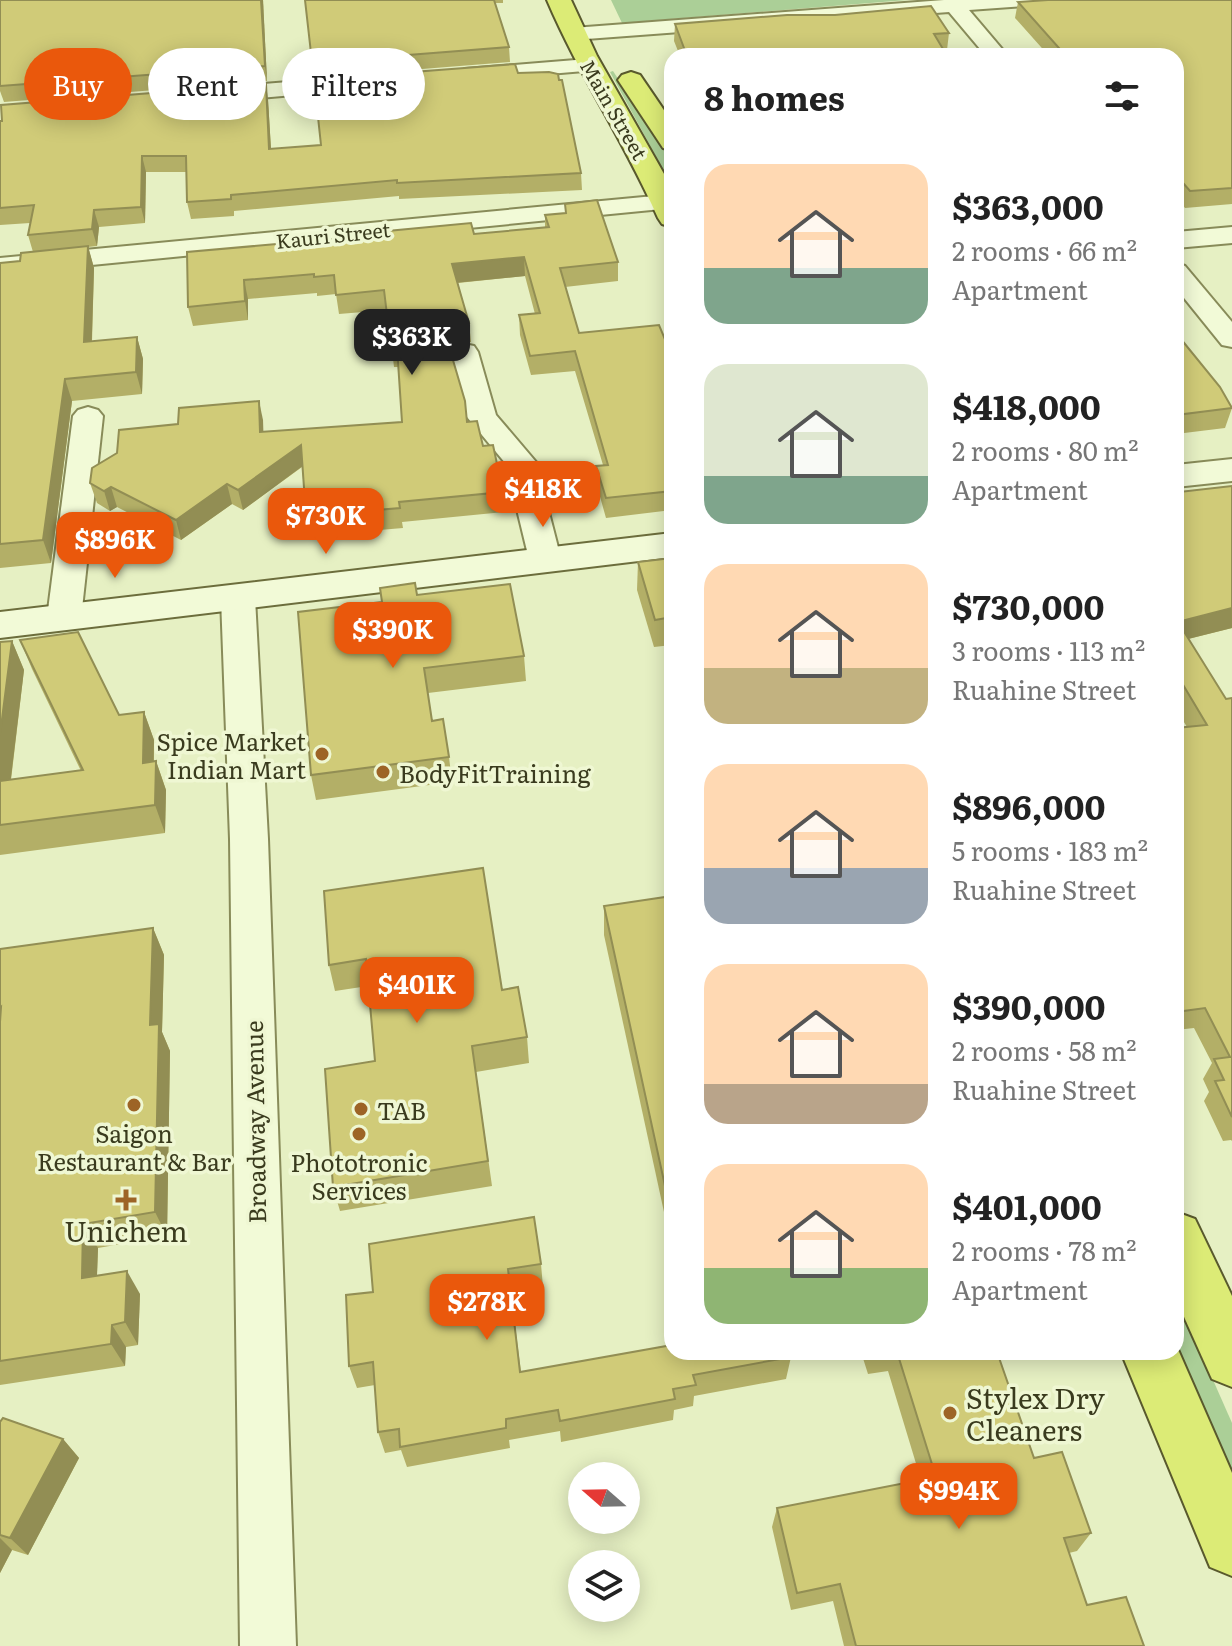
<!DOCTYPE html>
<meta charset="utf-8">
<style>
body{margin:0;font-family:Literata,serif;background:#f2f2f2;color:#222;height:100vh;display:flex;flex-direction:column;font-size:30px;white-space:nowrap}
*{box-sizing:border-box;margin:0}
p{font-size:26px;color:#767676}
.icon{flex:none;width:44px;height:44px;fill:none;stroke:currentColor;stroke-width:2;stroke-linecap:round;stroke-linejoin:round}
.map{position:relative;flex:1;overflow:hidden}
.side{position:absolute;left:664px;top:48px;width:520px;height:1312px;display:flex;flex-direction:column;background:#fff;border-radius:24px;box-shadow:0 4px 20px #0003}
.side>*{flex:none}
.top-card{position:absolute;left:24px;top:48px;width:520px;height:72px;display:flex;gap:16px}
.needle{width:52px;rotate:290deg}
.buttons{position:absolute;left:568px;top:1462px;display:grid;gap:16px}
.buttons a{display:grid;place-items:center;width:72px;height:72px;border-radius:50%;background:#fff;box-shadow:0 4px 20px #0003;font-size:40px}
.price{position:absolute;translate:-50% -68px;padding:0 18px;border-radius:16px;background:#ea580c;color:#fff;font-size:26px;line-height:52px;filter:drop-shadow(0 2px 4px #0008)}
.price::after{content:'';position:absolute;left:50%;top:48px;width:24px;height:18px;margin-left:-12px;background:inherit;clip-path:polygon(0 0,100% 0,50% 100%)}
.price.selected{background:#222;color:#fff}
ul{padding:0;list-style:none}
li{display:flex;align-items:center;gap:24px;height:200px;padding:0 40px}
li span{display:grid;place-items:center;flex:none;width:224px;height:160px;border-radius:24px;color:#555}
li>.icon{margin-inline-start:auto}
span .icon{width:96px;height:96px;fill:#fffc;stroke-width:1}
li b{font-size:34px}
h2{display:flex;justify-content:space-between;align-items:center;height:96px;padding:0 40px;font-size:34px}
.chip{padding:0 28px;border-radius:36px;background:#fff;box-shadow:0 4px 20px #0003;font-size:28px;line-height:72px}
.chip.selected{background:#ea580c;color:#fff}
.map>svg:first-child{display:block}
.green{fill:#abcf97}
.lines{fill:none;stroke-linecap:round;stroke-linejoin:round}
.minor-casing{stroke:#888b59;stroke-width:4}
.tertiary-casing{stroke:#888b59;stroke-width:4}
.secondary-casing{stroke:#6c6d3c;stroke-width:4}
.trunk-casing{stroke:#59592d;stroke-width:4}
.minor{fill:#f2fad7;fill-rule:evenodd}
.tertiary{fill:#f2fad7;fill-rule:evenodd}
.secondary{fill:#f2fad7;fill-rule:evenodd}
.trunk{fill:#dceb76;fill-rule:evenodd}
.wall{fill:#b3af67}
.shaded-wall{fill:#928e54}
.building{fill:#d0cb78;stroke:#928e54;stroke-width:2}
.poi-dot{fill:#9d6426;stroke:#eff7d3;stroke-width:3}
.labels{text-anchor:middle;dominant-baseline:central;stroke-width:7;stroke-linejoin:round;paint-order:stroke}
.far-street-label{font-size:20px;fill:#3a3b1e;stroke:#eff7d3}
.poi-label{font-size:24px;fill:#3a3b1e;stroke:#eff7d3;text-anchor:start}
.street-label{font-size:24px;fill:#3a3b1e;stroke:#eff7d3}
.near-poi-label{font-size:28px;fill:#3a3b1e;stroke:#eff7d3}
</style>
<div class="map">
<svg width="1232" height="1646" viewBox="0 0 1232 1646">
<rect width="100%" height="100%" fill="#e6f0c3"/>
<!-- green -->
<g class="green">
<polygon points="611,0 907,0 622,23"/>
<polygon points="613,71 672,162 672,186 610,72"/>
<polygon points="1176,1296 1232,1423 1232,1476 1176,1348"/>
</g>
<g class="lines">
<!-- minor casing -->
<g class="minor-casing">
<g id="minor">
<polygon points="944,0 1034,0 1024,6 969,10 1008,56 986,56 949,12 573,40 563,34 573,28"/>
<polygon points="588,59 596,60 599,65 596,70 465,81 454,75 465,69"/>
<polygon points="388,74 399,81 396,86 214,102 203,95 214,88"/>
<polygon points="665,195 672,196 672,208 0,274 0,258"/>
<polygon points="1232,227 1232,243 1176,248 1176,232"/>
<polygon points="1176,263 1185,266 1232,322 1232,347 1222,345 1176,288"/>
<polygon points="464,344 474,346 478,352 496,415 536,462 561,559 556,566 545,569 534,566 529,559 506,464 467,417 450,352 454,346"/>
<polygon points="88,407 98,410 103,416 81,618 76,626 64,629 52,626 47,618 73,416 78,410"/>
<polygon points="238,587 250,590 255,598 268,839 296,1646 240,1646 230,839 221,598 226,590"/>
</g>
</g>
<!-- tertiary casing -->
<g class="tertiary-casing">
<polygon id="tertiary" points="1232,459 1232,481 1176,487 1176,465"/>
</g>
<!-- secondary casing -->
<g class="secondary-casing">
<polygon id="secondary" points="672,533 672,557 0,638 0,612"/>
</g>
<!-- trunk casing -->
<g class="trunk-casing">
<g id="trunk">
<path d="M 547,0 L 571,0 L 597,56 L 672,188 L 672,227 L 662,224 L 658,218 C 625,143 579,75 547,0 Z"/>
<polygon points="631,72 640,75 672,122 672,150 663,148 618,80 622,75"/>
<polygon points="1176,1212 1195,1219 1232,1296 1232,1387 1212,1379 1176,1299"/>
<polygon points="1176,1345 1232,1473 1232,1576 1210,1567 1121,1352 1176,1352"/>
</g>
</g>
<!-- minor -->
<use href="#minor" class="minor"/>
<!-- tertiary -->
<use href="#tertiary" class="tertiary"/>
<!-- secondary -->
<use href="#secondary" class="secondary"/>
<!-- trunk -->
<use href="#trunk" class="trunk"/>
</g>
<!-- wall -->
<g class="wall">
<polygon points="0,0 263,0 267,81 4,102 0,91"/>
<polygon points="305,0 503,0 503,3 495,3 509,47 510,62 334,76 333,66 313,67"/>
<polygon points="1232,0 1232,204 1185,208 1176,197 1176,56 1049,56 1015,18 1018,2"/>
<polygon points="675,24 949,33 947,50 944,50 946,56 680,56 674,41"/>
<polygon points="518,73 581,173 582,190 399,199 399,196 234,211 234,216 191,219 187,202 186,172 146,172 145,223 99,227 97,246 88,247 94,268 92,342 137,337 143,359 142,394 72,401 51,563 0,568 0,263 20,261 33,252 28,235 30,223 0,225 0,121 268,100 271,149 321,145 340,116"/>
<polygon points="545,215 618,262 618,281 565,287 579,333 672,356 672,510 606,518 597,486 596,466 603,465 575,371 531,375 520,335 519,315 535,314 525,276 458,283 469,323 471,342 453,343 450,349 467,422 483,446 503,492 504,512 402,522 403,528 309,536 306,516 302,467 243,510 232,504 181,540 117,507 110,511 97,503 90,483 263,420 263,432 402,422 398,367 394,367 387,310 339,314 336,294 317,296 317,293 248,299 248,320 193,326 188,307 187,252 474,234 545,227"/>
<polygon points="1176,333 1232,408 1225,428 1176,434"/>
<polygon points="1232,486 1232,628 1188,639 1226,699 1232,698 1232,1141 1231,1140 1223,1141 1204,1101 1209,1092 1203,1079 1212,1063 1194,1028 1176,1030 1176,728 1187,727 1176,709 1176,497 1179,492"/>
<polygon points="672,558 672,645 654,647 637,590 638,562"/>
<polygon points="417,595 524,656 526,681 428,693 432,721 449,757 452,782 316,800 311,775 382,602"/>
<polygon points="20,640 119,715 144,712 154,740 154,761 156,761 166,790 165,833 0,855 0,642 12,641 24,670 11,780 81,771 32,669"/>
<polygon points="324,891 502,990 527,1037 529,1063 476,1072 492,1186 340,1211 333,1187 375,1061 368,986 335,991 329,965"/>
<polygon points="672,896 672,1249 604,935 604,906"/>
<polygon points="153,928 164,955 162,1032 170,1051 167,1236 98,1248 97,1275 140,1294 138,1345 126,1347 125,1366 0,1385 0,949"/>
<polygon points="541,1264 543,1287 511,1293 521,1372 791,1357 786,1379 694,1396 693,1406 674,1410 673,1420 561,1442 560,1431 509,1440 510,1448 407,1467 401,1450 385,1453 378,1432 375,1385 357,1388 349,1366 373,1292"/>
<polygon points="861,1352 997,1352 1034,1458 1091,1533 1077,1551 1069,1553 1087,1605 1144,1646 844,1646 833,1601 791,1610 772,1527 777,1508 921,1480 888,1371 868,1374"/>
<polygon points="0,1422 63,1439 79,1458 28,1555 12,1550 0,1573"/>
</g>
<!-- shaded-wall -->
<g class="shaded-wall">
<polygon points="261,0 263,0 267,81 265,66"/>
<polygon points="266,84 268,100 272,165 269,149"/>
<polygon points="142,156 146,172 145,223 141,207"/>
<polygon points="94,210 99,227 97,246 92,229"/>
<polygon points="88,246 94,268 91,364 84,342"/>
<polygon points="524,257 525,276 454,283 452,264"/>
<polygon points="244,280 248,299 248,320 245,301"/>
<polygon points="452,324 453,343 447,353 445,333"/>
<polygon points="137,337 143,359 142,394 136,372"/>
<polygon points="65,379 72,401 51,563 43,540"/>
<polygon points="259,401 263,420 264,452 260,432"/>
<polygon points="301,445 304,465 243,510 238,490"/>
<polygon points="227,484 232,504 181,540 176,520"/>
<polygon points="111,487 117,507 110,511 104,491"/>
<polygon points="1232,608 1232,628 1176,642 1178,622"/>
<polygon points="12,641 24,670 7,810 0,795 0,735"/>
<polygon points="144,712 154,740 153,791 143,763"/>
<polygon points="156,761 166,790 165,833 155,805"/>
<polygon points="153,928 164,955 162,1032 170,1051 167,1236 155,1212 150,1025"/>
<polygon points="83,1224 98,1248 96,1301 82,1278"/>
<polygon points="127,1271 140,1294 138,1345 125,1322"/>
<polygon points="112,1325 126,1347 125,1366 111,1344"/>
<polygon points="63,1439 79,1458 28,1555 10,1538"/>
<polygon points="0,1538 12,1550 0,1573"/>
</g>
<!-- building -->
<g class="building">
<polygon points="0,0 261,0 265,66 0,86"/>
<polygon points="305,0 494,0 509,47 332,61 331,51 311,53"/>
<polygon points="1048,0 1232,0 1232,188 1190,191 1176,175 1176,56 1066,56 1018,2"/>
<polygon points="931,6 949,33 934,34 946,54 915,56 687,56 675,24 787,15 835,15"/>
<polygon points="515,64 518,73 549,72 558,74 559,80 562,80 581,173 397,183 397,180 231,195 231,199 187,202 186,156 142,156 141,207 94,210 92,229 28,235 34,205 0,208 0,121 2,121 1,105 266,84 269,149 321,145 318,117 340,116 335,78"/>
<polygon points="597,200 618,262 560,268 579,333 659,325 672,356 672,491 606,498 596,466 608,465 575,351 530,356 519,315 540,313 524,257 452,264 469,323 452,324 445,333 465,401 467,422 477,421 483,446 493,445 503,492 399,502 400,508 306,516 301,445 238,490 227,484 176,520 111,487 104,491 90,483 92,468 117,453 119,430 178,424 179,408 259,401 260,432 402,422 397,347 391,348 384,290 336,295 334,275 314,277 314,274 244,280 245,301 188,307 187,252 356,237 356,234 471,223 474,234 549,227 545,215 566,213 565,204"/>
<polygon points="88,246 84,342 137,337 136,372 65,379 43,540 0,544 0,263 20,261 21,253"/>
<polygon points="1176,333 1220,387 1232,408 1176,415"/>
<polygon points="1232,486 1232,608 1178,622 1226,699 1232,698 1232,1117 1215,1081 1224,1080 1214,1059 1230,1057 1205,1008 1176,1012 1176,728 1207,725 1176,673 1176,497 1182,496 1179,492"/>
<polygon points="672,558 672,617 655,620 638,562"/>
<polygon points="415,583 417,595 510,584 524,656 424,668 432,721 443,719 449,757 311,775 298,612 382,602 380,588"/>
<polygon points="78,632 119,715 144,712 143,763 156,761 155,805 0,825 0,781 83,770 20,640"/>
<polygon points="12,641 0,735 0,642"/>
<polygon points="483,868 502,990 518,987 527,1037 472,1046 488,1161 333,1187 325,1069 375,1061 366,959 329,965 324,891"/>
<polygon points="672,896 672,1218 604,906"/>
<polygon points="153,928 150,1025 159,1024 155,1212 83,1224 82,1278 127,1271 125,1322 112,1325 111,1344 0,1361 0,1022 1,1007 0,1008 0,949"/>
<polygon points="534,1217 541,1264 508,1269 520,1372 672,1345 672,1352 789,1352 791,1357 693,1375 696,1385 673,1389 675,1399 560,1421 558,1410 506,1419 506,1428 400,1447 399,1429 378,1432 373,1362 349,1366 346,1295 373,1292 369,1244"/>
<polygon points="897,1352 997,1352 1034,1458 1062,1452 1091,1533 1064,1538 1087,1605 1126,1597 1144,1646 856,1646 840,1584 797,1593 777,1508 936,1477"/>
<polygon points="3,1418 63,1439 10,1538 0,1535 0,1422"/>
</g>
<!-- markers -->
<g class="poi-dot">
<circle cx="322" cy="754" r="8"/>
<circle cx="383" cy="772" r="8"/>
<circle cx="134" cy="1105" r="8"/>
<circle cx="361" cy="1109" r="8"/>
<circle cx="359" cy="1134" r="8"/>
<path d="M122 1188h8v8h8v8h-8v8h-8v-8h-8v-8h8z"/>
<circle cx="950" cy="1413" r="8"/>
</g>
<g class="labels">
<!-- far-street labels -->
<g class="far-street-label">
<text transform="translate(615 109) rotate(60)">Main Street</text>
<text transform="translate(333 234) rotate(-6)">Kauri Street</text>
</g>
<!-- poi labels -->
<g class="poi-label">
<text x="306" y="740" text-anchor="end">Spice Market<tspan x="306" dy="28">Indian Mart</tspan></text>
<text x="399" y="772">BodyFitTraining</text>
<text x="377" y="1109">TAB</text>
<text x="134" y="1132" text-anchor="middle">Saigon<tspan x="134" dy="28">Restaurant &amp; Bar</tspan></text>
<text x="359" y="1161" text-anchor="middle">Phototronic<tspan x="359" dy="28">Services</tspan></text>
</g>
<!-- street labels -->
<g class="street-label">
<text transform="translate(254 1122) rotate(-91)">Broadway Avenue</text>
</g>
<!-- near-poi labels -->
<g class="near-poi-label">
<text x="126" y="1230">Unichem</text>
<text x="966" y="1397" text-anchor="start">Stylex Dry<tspan x="966" dy="32">Cleaners</tspan></text>
</g>
</g>
</svg>
<div class="buttons">
<a><svg class="needle" viewBox="-14 -14 28 28"><path d="M0-13l5 13h-10z" fill="#e53935"/><path d="M0 13l5-13h-10z" fill="#767676"/></svg></a>
<a><svg class="icon" aria-label="layers" viewBox="0 0 24 24"><path d="M12 4l9 5-9 5-9-5zM3 14l9 5 9-5"/></svg></a>
</div>
<b class="price selected" style="left:412px;top:377px">$363K</b>
<b class="price" style="left:543px;top:529px">$418K</b>
<b class="price" style="left:326px;top:556px">$730K</b>
<b class="price" style="left:115px;top:580px">$896K</b>
<b class="price" style="left:393px;top:670px">$390K</b>
<b class="price" style="left:417px;top:1025px">$401K</b>
<b class="price" style="left:487px;top:1342px">$278K</b>
<b class="price" style="left:959px;top:1531px">$994K</b>
<div class="top-card">
<a class="chip selected">Buy</a>
<a class="chip">Rent</a>
<a class="chip">Filters</a>
</div>
<section class="side">
<h2>8 homes<svg class="icon" aria-label="filters" viewBox="0 0 24 24"><path d="M4 7h16M4 17h16"/><circle cx="9" cy="7" r="2"/><circle cx="15" cy="17" r="2"/></svg></h2>
<ul>
<li><span style="background:linear-gradient(#ffd9b3 65%,#7fa58c 0)"><svg class="icon" aria-label="home" viewBox="0 0 24 24"><path d="M3 11l9-7 9 7M6 9v11h12V9"/></svg></span><div><b>$363,000</b><p>2 rooms · 66 m²</p><p>Apartment</p></div></li>
<li><span style="background:linear-gradient(#dfe7d0 70%,#7fa58c 0)"><svg class="icon" aria-label="home" viewBox="0 0 24 24"><path d="M3 11l9-7 9 7M6 9v11h12V9"/></svg></span><div><b>$418,000</b><p>2 rooms · 80 m²</p><p>Apartment</p></div></li>
<li><span style="background:linear-gradient(#ffd9b3 65%,#c2b280 0)"><svg class="icon" aria-label="home" viewBox="0 0 24 24"><path d="M3 11l9-7 9 7M6 9v11h12V9"/></svg></span><div><b>$730,000</b><p>3 rooms · 113 m²</p><p>Ruahine Street</p></div></li>
<li><span style="background:linear-gradient(#ffd9b3 65%,#9aa5b1 0)"><svg class="icon" aria-label="home" viewBox="0 0 24 24"><path d="M3 11l9-7 9 7M6 9v11h12V9"/></svg></span><div><b>$896,000</b><p>5 rooms · 183 m²</p><p>Ruahine Street</p></div></li>
<li><span style="background:linear-gradient(#ffd9b3 75%,#b9a48a 0)"><svg class="icon" aria-label="home" viewBox="0 0 24 24"><path d="M3 11l9-7 9 7M6 9v11h12V9"/></svg></span><div><b>$390,000</b><p>2 rooms · 58 m²</p><p>Ruahine Street</p></div></li>
<li><span style="background:linear-gradient(#ffd9b3 65%,#8fb573 0)"><svg class="icon" aria-label="home" viewBox="0 0 24 24"><path d="M3 11l9-7 9 7M6 9v11h12V9"/></svg></span><div><b>$401,000</b><p>2 rooms · 78 m²</p><p>Apartment</p></div></li>
</ul>
</section>
</div>
